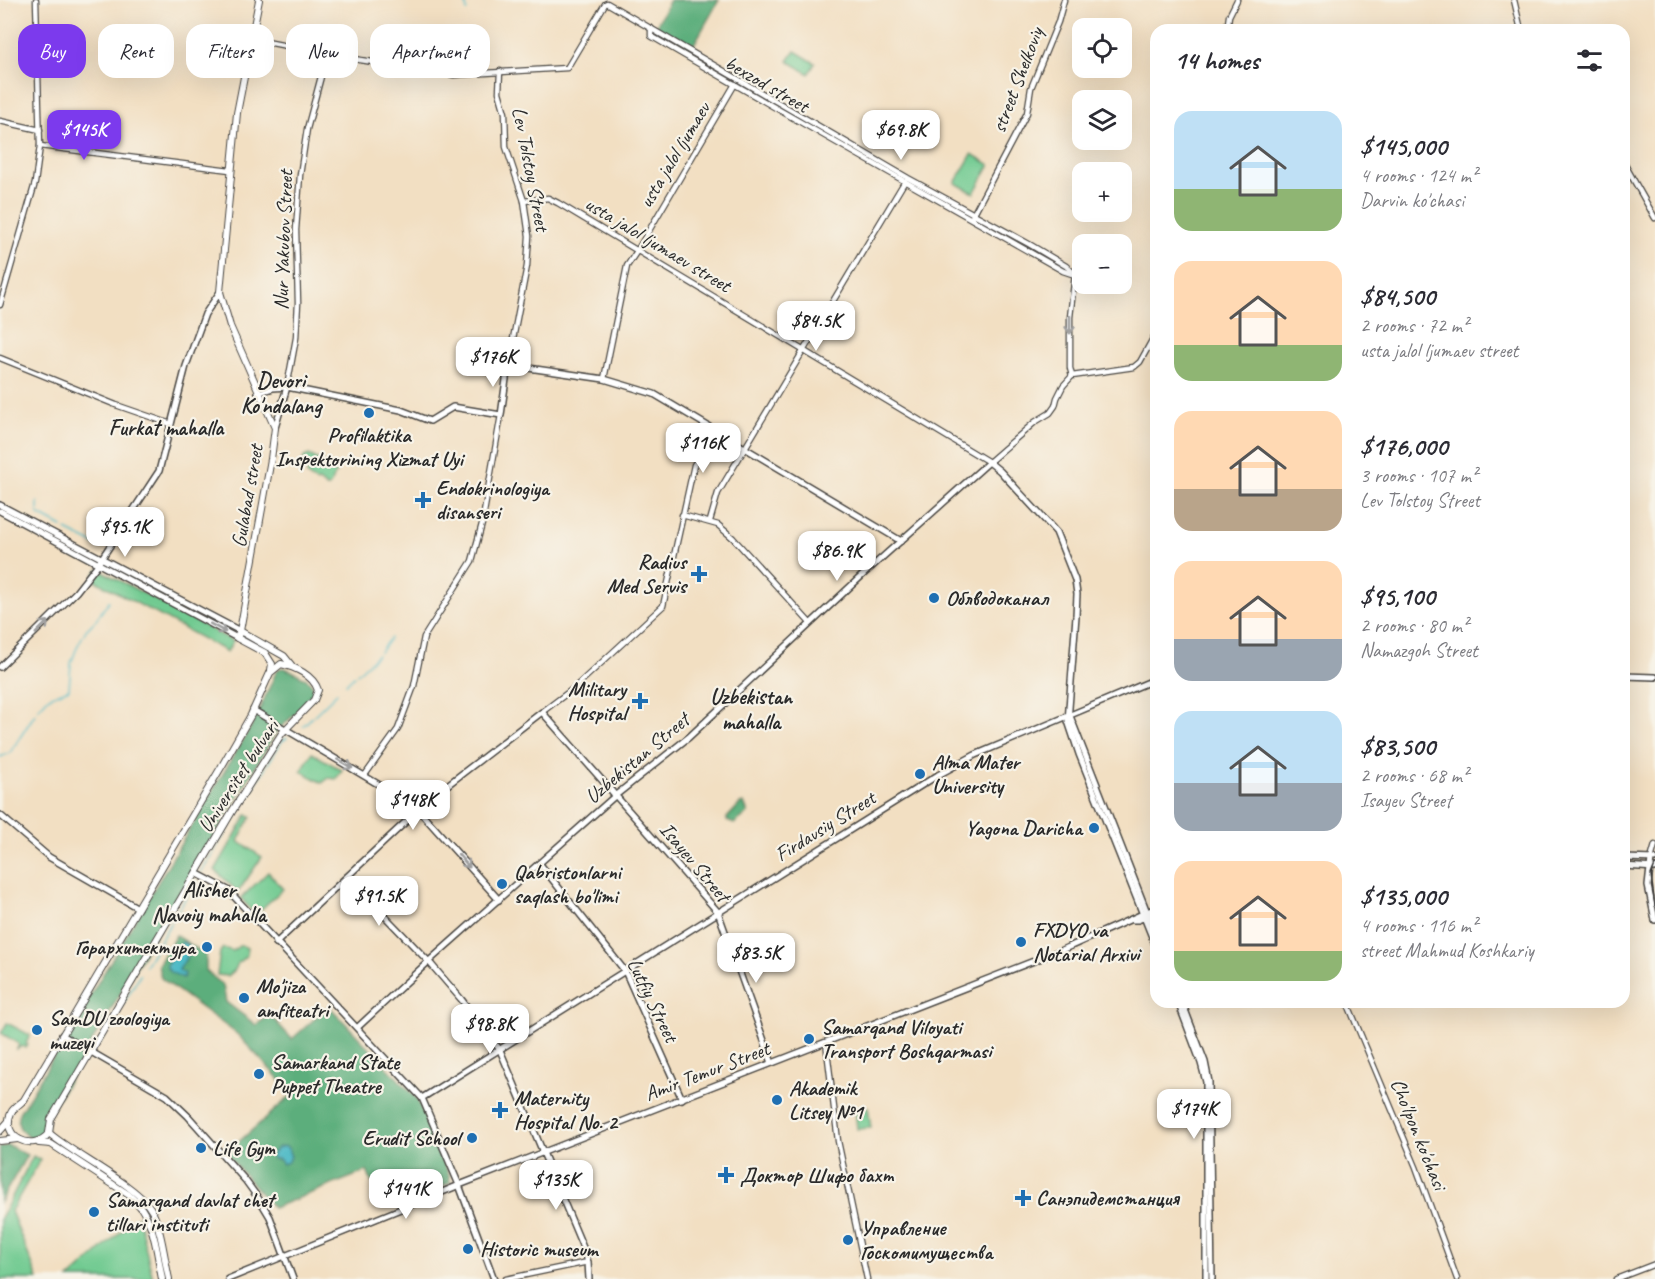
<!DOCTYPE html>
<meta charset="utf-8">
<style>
body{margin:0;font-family:Caveat,sans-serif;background:#f2f2f3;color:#2b2b33;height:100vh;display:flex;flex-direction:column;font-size:22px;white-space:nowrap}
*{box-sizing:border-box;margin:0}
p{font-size:20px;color:#7c7c81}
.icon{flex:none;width:33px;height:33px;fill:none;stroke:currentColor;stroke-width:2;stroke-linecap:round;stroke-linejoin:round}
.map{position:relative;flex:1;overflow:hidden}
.side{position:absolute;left:1150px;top:24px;width:480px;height:984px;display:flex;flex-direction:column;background:#fff;border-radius:18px;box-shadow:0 6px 24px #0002}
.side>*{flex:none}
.hud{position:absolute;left:18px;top:24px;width:570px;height:54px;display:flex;gap:12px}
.buttons{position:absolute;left:1072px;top:18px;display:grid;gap:12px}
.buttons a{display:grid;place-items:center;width:60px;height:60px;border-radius:12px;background:#fff;box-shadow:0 6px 24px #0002;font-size:30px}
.price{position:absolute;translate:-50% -51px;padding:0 14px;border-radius:12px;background:#fff;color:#222;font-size:20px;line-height:39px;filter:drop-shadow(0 2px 3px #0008)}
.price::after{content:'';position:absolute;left:50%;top:36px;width:18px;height:14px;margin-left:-9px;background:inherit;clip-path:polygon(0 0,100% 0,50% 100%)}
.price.on{background:#7c3aed;color:#fff}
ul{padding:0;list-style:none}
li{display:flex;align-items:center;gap:18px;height:150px;padding:0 24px}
li span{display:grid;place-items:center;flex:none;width:168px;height:120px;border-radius:18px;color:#555}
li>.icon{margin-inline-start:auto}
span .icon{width:72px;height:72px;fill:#fffc;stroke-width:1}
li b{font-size:26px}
h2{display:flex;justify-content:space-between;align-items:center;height:72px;padding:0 24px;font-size:26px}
.pill{padding:0 21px;border-radius:18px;background:#fff;box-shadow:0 6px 24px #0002;font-size:21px;line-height:54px}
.pill.on{background:#7c3aed;color:#fff}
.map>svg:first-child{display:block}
.green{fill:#71ca91;stroke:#4e7a5e;stroke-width:1.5}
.forest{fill:#5cae7b;stroke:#446c53;stroke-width:1.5}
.water{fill:#4dbac6;stroke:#3c7278;stroke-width:1.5}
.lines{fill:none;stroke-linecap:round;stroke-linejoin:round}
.stream{stroke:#4dbac6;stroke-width:1.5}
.tertiary-casing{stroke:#494642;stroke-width:7}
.secondary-casing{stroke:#494642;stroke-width:8}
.primary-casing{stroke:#494642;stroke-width:8}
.tertiary{stroke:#fff;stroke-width:4.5}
.secondary{stroke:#fff;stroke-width:5}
.primary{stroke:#fff;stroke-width:6}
.tram{stroke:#2b2b2b;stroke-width:1.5}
.oneway{stroke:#a0a0a0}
.poi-dot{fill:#1f6fb2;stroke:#f7f3e8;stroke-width:2}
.labels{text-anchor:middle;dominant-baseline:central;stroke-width:4.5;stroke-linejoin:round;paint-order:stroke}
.street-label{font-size:21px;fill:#2b2b2b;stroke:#f7f3e8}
.poi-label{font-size:21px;font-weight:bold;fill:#2b2b2b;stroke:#f7f3e8;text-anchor:start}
.neighbourhood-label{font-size:22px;font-weight:bold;fill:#2b2b2b;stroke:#f7f3e8}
</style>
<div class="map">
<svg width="1655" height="1279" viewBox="0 0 1655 1279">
<rect width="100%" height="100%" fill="#f7f3e8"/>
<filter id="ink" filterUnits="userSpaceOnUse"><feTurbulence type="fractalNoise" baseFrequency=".0167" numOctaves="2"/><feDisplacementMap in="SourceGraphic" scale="12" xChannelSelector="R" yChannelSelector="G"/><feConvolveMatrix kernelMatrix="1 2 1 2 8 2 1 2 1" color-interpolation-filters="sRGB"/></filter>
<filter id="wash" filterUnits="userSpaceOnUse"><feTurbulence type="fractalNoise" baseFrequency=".008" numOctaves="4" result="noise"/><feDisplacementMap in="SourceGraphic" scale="24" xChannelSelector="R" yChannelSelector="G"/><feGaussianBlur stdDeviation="1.35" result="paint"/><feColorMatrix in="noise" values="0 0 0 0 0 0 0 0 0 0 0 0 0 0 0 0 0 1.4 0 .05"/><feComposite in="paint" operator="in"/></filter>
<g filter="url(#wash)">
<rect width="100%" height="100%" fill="#f2dfc2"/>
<!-- green -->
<g class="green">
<polygon points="795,51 815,63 809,74 788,61"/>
<polygon points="972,154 990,165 974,193 955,183"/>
<polygon points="309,455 331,466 336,473 329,487 326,487 319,481 316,482 307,475 309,465 303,462 304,457"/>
<polygon points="98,569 233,641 227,652 92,579"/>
<polygon points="312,753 342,770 336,779 329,778 322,783 301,771"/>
<polygon points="247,815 251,817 238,841 262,857 238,892 215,870"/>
<polygon points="268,872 283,889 255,915 241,898"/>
<polygon points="239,946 243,946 247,948 247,955 238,963 235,970 228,976 217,975 220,952 223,948 233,951"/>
<polygon points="7,1023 30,1035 26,1044 28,1045 26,1048 22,1046 17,1049 19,1044 1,1033"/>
<polygon points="868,1107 871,1128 857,1129 855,1108"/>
<polygon points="33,1156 40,1160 11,1211 38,1279 0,1279 0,1220"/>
<polygon points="138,1216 153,1279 69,1279"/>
</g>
<!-- forest -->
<g class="forest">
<polygon points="670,0 719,0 693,46 689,47 656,26"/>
<path d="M 281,668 L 285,668 C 297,674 317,680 314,696 L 276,732 L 47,1117 C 53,1162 0,1129 24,1106 L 255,720 L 277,670 Z"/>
<polygon points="744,803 748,813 734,824 727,821 727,818 740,804"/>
<polygon points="176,935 206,955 206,971 223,985 226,1002 256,1025 270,1015 292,1039 329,1006 417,1099 449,1175 450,1183 415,1196 411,1188 396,1194 386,1184 372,1183 367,1171 273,1208 226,1153 293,1094 237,1034 161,978 158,965"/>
<polygon points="8,1145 27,1155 0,1202 0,1148"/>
</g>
<!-- water -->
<g class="water">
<polygon points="182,942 189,945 191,950 179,970 185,974 183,978 170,972 167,968 167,964"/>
<polygon points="284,1146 288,1148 291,1157 288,1162 283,1164 279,1159 273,1159 272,1155 277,1148"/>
</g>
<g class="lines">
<!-- stream -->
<g class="stream">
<polyline points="465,0 467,11"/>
<polyline points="38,502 38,514 62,527"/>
<polyline points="66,530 100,547"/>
<polyline points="380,652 390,638"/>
<polyline points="357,674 377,655"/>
<polyline points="346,684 354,676"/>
<polyline points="37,710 49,697 69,689 71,663 78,645 86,630 95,621 109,601"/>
<polyline points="303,726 337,693"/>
<polyline points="0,757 10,753 35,714"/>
<polyline points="201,872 282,741 287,738"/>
<polyline points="145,966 196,880"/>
<polyline points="99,1044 140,975"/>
</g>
</g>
</g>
<g filter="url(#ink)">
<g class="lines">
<!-- tertiary casing -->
<g class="tertiary-casing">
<g id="tertiary">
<polyline points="1514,0 1521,30"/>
<path d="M 651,28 L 651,36 C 788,116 926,193 1063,271 L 1072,274"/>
<polyline points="1227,30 1229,16 1237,0"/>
<polyline points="251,39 354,59 454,75 567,68 605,4 607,3 908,178 1029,244 1066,266 1075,274"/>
<polyline points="500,71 499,92 505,113 506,147 524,201 529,236 527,266 508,365"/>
<polyline points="0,121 40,130"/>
<polyline points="40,146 230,170"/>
<polyline points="1624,163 1655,218"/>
<polyline points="524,201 548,198 558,203 989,462 1035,422 1050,413 1055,406 1057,398 1063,386 1072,376 1134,367 1140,362 1156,333"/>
<polyline points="972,217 1027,113 1031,88 1058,22 1064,0"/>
<polyline points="0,305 35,183 40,146 36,0"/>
<polyline points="0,358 116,405 171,424"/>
<polyline points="1072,376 1070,368 1070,317 1075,274"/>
<polyline points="604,379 627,266 637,251 735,84"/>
<polyline points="287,387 296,338 298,303 296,230 300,175 307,129 327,54"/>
<polyline points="682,515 718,525 733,538 810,623"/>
<polyline points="710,521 718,493 905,181"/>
<polyline points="542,712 574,688 663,606 694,465 715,430"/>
<polyline points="365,775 398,729 414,686 424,637 472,561 482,524 501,415"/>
<polyline points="1651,859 1655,845"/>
<polyline points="1347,1002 1416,1167 1457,1279"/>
<polyline points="826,1042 838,1141 867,1279"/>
<polyline points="506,1279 588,1262"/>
<polyline points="1616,1279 1655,1264"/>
</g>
</g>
<!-- secondary casing -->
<g class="secondary-casing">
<g id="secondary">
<polyline points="258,393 273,388 287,387 401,410 430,421 453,407 501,415 508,365 604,379 654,394 901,541"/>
<polyline points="275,428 287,387"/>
<polyline points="0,505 240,631"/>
<polyline points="0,511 237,638"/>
<polyline points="0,667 76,592 98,564 159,471 186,366 205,314 220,292"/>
<polyline points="1624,676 1655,677"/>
<polyline points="253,710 415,806 499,900"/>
<polyline points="1070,716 1156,935"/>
<polyline points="0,815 49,857 138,908"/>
<polyline points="1624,858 1655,859"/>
<polyline points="1651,859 1648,886 1655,920"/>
<polyline points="540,864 625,971 682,1099"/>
<polyline points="1624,866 1655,868"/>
<polyline points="196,873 228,890 422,1098 459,1185 494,1279"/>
<polyline points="347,877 430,963 461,999 500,1050 584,1250 588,1262 589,1279"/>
<polyline points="1133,920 1138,920 1156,913"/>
<polyline points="276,943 412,816 450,783 542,712 718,912 772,1063"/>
<polyline points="1178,1002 1201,1063 1206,1082 1206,1279"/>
<polyline points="1182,1002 1205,1062 1209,1082 1212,1279"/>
<polyline points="358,1027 428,962 616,795 689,737 867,571 989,462 1000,471 1056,532 1075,580 1077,594 1076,616 1068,721 1079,754 1156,947"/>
<polyline points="62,1035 167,1096 188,1116 245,1180 261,1202 270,1217 293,1279"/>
<polyline points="422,1098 938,775 975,755 1156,679"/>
<polyline points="228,1279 462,1184 1062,950 1156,908"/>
</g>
</g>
<!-- primary casing -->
<g class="primary-casing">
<g id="primary">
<polyline points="259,0 237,113 220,292 230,326 275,428 271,459 240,631 237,638 265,653 272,664 271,670"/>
<polyline points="240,631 284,656 292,666"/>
<path d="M 281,664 C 295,667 313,675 318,690 L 314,700 L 282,733 L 233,810 L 51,1119 L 49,1133 C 32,1154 0,1136 11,1113 C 13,1108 20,1104 24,1100 L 223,764 L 251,715 L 270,673 Z"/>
<polyline points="0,1131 9,1121"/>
<path d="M 49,1133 C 74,1155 139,1186 152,1211 C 162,1232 164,1257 169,1279"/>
<polyline points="0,1141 18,1139"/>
<path d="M 39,1143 L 51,1144 L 129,1195 C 155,1216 156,1249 162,1279"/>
</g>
</g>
<!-- tertiary -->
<use href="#tertiary" class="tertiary"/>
<!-- secondary -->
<use href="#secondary" class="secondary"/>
<!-- primary -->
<use href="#primary" class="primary"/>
<!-- tram -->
<polyline class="tram" points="1655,865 1651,875 1655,906"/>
</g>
<!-- one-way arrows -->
<defs><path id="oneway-shaft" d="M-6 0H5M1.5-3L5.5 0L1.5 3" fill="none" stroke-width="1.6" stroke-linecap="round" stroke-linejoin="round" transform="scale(1.5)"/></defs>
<g class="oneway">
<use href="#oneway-shaft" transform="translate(1070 325) rotate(90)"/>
<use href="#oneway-shaft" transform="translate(42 627) rotate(-45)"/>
<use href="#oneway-shaft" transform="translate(218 628) rotate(29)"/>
<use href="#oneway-shaft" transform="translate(345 764) rotate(30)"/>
<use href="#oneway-shaft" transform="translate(464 861) rotate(49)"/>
</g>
</g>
<!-- markers -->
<g class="poi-dot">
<circle cx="369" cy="413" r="6"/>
<path d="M420 491h6v6h6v6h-6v6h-6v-6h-6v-6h6z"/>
<path d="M696 565h6v6h6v6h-6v6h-6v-6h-6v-6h6z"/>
<circle cx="934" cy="598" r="6"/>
<path d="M637 692h6v6h6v6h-6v6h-6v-6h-6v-6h6z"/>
<circle cx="920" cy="774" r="6"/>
<circle cx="1094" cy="828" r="6"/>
<circle cx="502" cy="884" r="6"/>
<circle cx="1021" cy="942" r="6"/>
<circle cx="207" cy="947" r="6"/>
<circle cx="244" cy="998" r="6"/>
<circle cx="37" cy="1030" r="6"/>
<circle cx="809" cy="1039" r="6"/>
<circle cx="259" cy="1074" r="6"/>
<circle cx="777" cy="1100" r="6"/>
<path d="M497 1101h6v6h6v6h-6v6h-6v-6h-6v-6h6z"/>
<circle cx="472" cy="1138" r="6"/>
<circle cx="201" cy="1148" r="6"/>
<path d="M723 1166h6v6h6v6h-6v6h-6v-6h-6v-6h6z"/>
<path d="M1020 1189h6v6h6v6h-6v6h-6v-6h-6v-6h6z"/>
<circle cx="94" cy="1212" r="6"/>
<circle cx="848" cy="1240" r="6"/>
<circle cx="468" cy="1249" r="6"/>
</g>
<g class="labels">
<!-- street labels -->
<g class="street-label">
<text transform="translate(1017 80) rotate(-69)">street Shelkoviy</text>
<text transform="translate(767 84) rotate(30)">bexzod street</text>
<text transform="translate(674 155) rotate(-59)">usta jalol ljumaev</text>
<text transform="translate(531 169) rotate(79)">Lev Tolstoy Street</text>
<text transform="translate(283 240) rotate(-88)">Nur Yakubov Street</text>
<text transform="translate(658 244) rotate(31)">usta jalol ljumaev street</text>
<text transform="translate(247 496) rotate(-80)">Gulabad street</text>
<text transform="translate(637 758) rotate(-40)">Uzbekistan Street</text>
<text transform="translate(238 776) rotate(-57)">Universitet bulvari</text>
<text transform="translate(825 826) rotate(-32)">Firdavsiy Street</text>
<text transform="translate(695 862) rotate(50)">Isayev Street</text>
<text transform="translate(653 1000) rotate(64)">Lutfiy Street</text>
<text transform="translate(707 1071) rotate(-21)">Amir Temur Street</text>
<text transform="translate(1419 1134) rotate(68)">Cho'lpon ko'chasi</text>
</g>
<!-- poi labels -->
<g class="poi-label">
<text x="369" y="435" text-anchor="middle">Profilaktika<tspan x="369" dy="24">Inspektorining Xizmat Uyi</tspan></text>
<text x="436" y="488">Endokrinologiya<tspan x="436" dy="24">disanseri</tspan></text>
<text x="686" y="562" text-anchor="end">Radius<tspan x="686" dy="24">Med Servis</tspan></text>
<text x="946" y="598">Облводоканал</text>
<text x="626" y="689" text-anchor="end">Military<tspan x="626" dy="24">Hospital</tspan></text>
<text x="932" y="762">Alma Mater<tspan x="932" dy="24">University</tspan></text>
<text x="1082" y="828" text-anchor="end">Yagona Daricha</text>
<text x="514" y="872">Qabristonlarni<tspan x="514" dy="24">saqlash bo'limi</tspan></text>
<text x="1033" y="930">FXDYO va<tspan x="1033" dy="24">Notarial Arxivi</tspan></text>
<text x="195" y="947" text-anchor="end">Горархитектура</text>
<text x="256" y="986">Mo'jiza<tspan x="256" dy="24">amfiteatri</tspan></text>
<text x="49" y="1018">SamDU zoologiya<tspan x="49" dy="24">muzeyi</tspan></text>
<text x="821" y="1027">Samarqand Viloyati<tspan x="821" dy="24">Transport Boshqarmasi</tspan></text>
<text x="271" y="1062">Samarkand State<tspan x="271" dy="24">Puppet Theatre</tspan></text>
<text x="789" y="1088">Akademik<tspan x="789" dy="24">Litsey №1</tspan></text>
<text x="514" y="1098">Maternity<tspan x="514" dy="24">Hospital No. 2</tspan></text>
<text x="460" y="1138" text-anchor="end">Erudit School</text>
<text x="213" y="1148">Life Gym</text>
<text x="740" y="1175">Доктор Шифо бахт</text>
<text x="1036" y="1198">Санэпидемстанция</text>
<text x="106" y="1200">Samarqand davlat chet<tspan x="106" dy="24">tillari instituti</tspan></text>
<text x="860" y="1228">Управление<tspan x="860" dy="24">Госкомимущества</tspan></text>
<text x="480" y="1249">Historic museum</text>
</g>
<!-- neighbourhood labels -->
<g class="neighbourhood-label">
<text x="281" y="381">Devori<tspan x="281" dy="25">Ko'ndalang</tspan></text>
<text x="166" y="428">Furkat mahalla</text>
<text x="751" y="697">Uzbekistan<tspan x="751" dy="25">mahalla</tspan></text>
<text x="209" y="890">Alisher<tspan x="209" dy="25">Navoiy mahalla</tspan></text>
</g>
</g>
</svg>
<div class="buttons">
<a><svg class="icon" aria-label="locate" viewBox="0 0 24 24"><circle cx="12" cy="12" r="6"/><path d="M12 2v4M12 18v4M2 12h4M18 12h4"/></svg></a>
<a><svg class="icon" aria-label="layers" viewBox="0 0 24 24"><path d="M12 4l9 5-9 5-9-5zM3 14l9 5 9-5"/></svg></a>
<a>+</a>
<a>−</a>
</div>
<b class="price on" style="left:84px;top:161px">$145K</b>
<b class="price" style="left:901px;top:161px">$69.8K</b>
<b class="price" style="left:816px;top:352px">$84.5K</b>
<b class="price" style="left:493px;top:388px">$176K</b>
<b class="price" style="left:703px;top:474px">$116K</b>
<b class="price" style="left:125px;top:558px">$95.1K</b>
<b class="price" style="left:837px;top:582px">$86.9K</b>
<b class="price" style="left:413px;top:831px">$148K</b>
<b class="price" style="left:379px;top:927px">$91.5K</b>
<b class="price" style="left:756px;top:984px">$83.5K</b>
<b class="price" style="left:490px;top:1055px">$98.8K</b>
<b class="price" style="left:1194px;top:1140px">$174K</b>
<b class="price" style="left:556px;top:1211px">$135K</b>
<b class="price" style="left:406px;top:1220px">$141K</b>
<div class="hud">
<a class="pill on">Buy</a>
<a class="pill">Rent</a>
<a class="pill">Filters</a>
<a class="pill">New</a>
<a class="pill">Apartment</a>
</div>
<section class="side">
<h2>14 homes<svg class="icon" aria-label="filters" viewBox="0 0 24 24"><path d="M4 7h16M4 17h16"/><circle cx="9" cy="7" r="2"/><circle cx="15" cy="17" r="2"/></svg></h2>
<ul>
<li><span style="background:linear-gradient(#bfe0f5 65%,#8fb573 0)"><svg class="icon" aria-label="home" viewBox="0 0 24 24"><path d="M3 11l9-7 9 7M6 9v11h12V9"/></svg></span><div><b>$145,000</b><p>4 rooms · 124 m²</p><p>Darvin ko'chasi</p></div></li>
<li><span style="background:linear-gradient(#ffd9b3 70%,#8fb573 0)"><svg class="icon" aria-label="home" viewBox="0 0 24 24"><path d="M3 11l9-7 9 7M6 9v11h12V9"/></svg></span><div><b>$84,500</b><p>2 rooms · 72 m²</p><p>usta jalol ljumaev street</p></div></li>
<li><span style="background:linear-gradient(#ffd9b3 65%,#b9a48a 0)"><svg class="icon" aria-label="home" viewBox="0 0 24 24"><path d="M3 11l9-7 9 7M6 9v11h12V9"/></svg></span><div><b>$176,000</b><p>3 rooms · 107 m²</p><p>Lev Tolstoy Street</p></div></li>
<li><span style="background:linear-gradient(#ffd9b3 65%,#9aa5b1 0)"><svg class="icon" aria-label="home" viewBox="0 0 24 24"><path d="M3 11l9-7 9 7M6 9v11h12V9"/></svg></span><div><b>$95,100</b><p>2 rooms · 80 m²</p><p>Namazgoh Street</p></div></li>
<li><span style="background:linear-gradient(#bfe0f5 60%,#9aa5b1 0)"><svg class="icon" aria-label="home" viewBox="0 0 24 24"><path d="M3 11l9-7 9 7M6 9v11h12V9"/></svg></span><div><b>$83,500</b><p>2 rooms · 68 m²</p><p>Isayev Street</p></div></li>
<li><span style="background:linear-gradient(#ffd9b3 75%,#8fb573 0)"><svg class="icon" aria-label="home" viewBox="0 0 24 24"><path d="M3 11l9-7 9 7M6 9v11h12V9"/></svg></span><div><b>$135,000</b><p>4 rooms · 116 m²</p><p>street Mahmud Koshkariy</p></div></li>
</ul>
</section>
</div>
